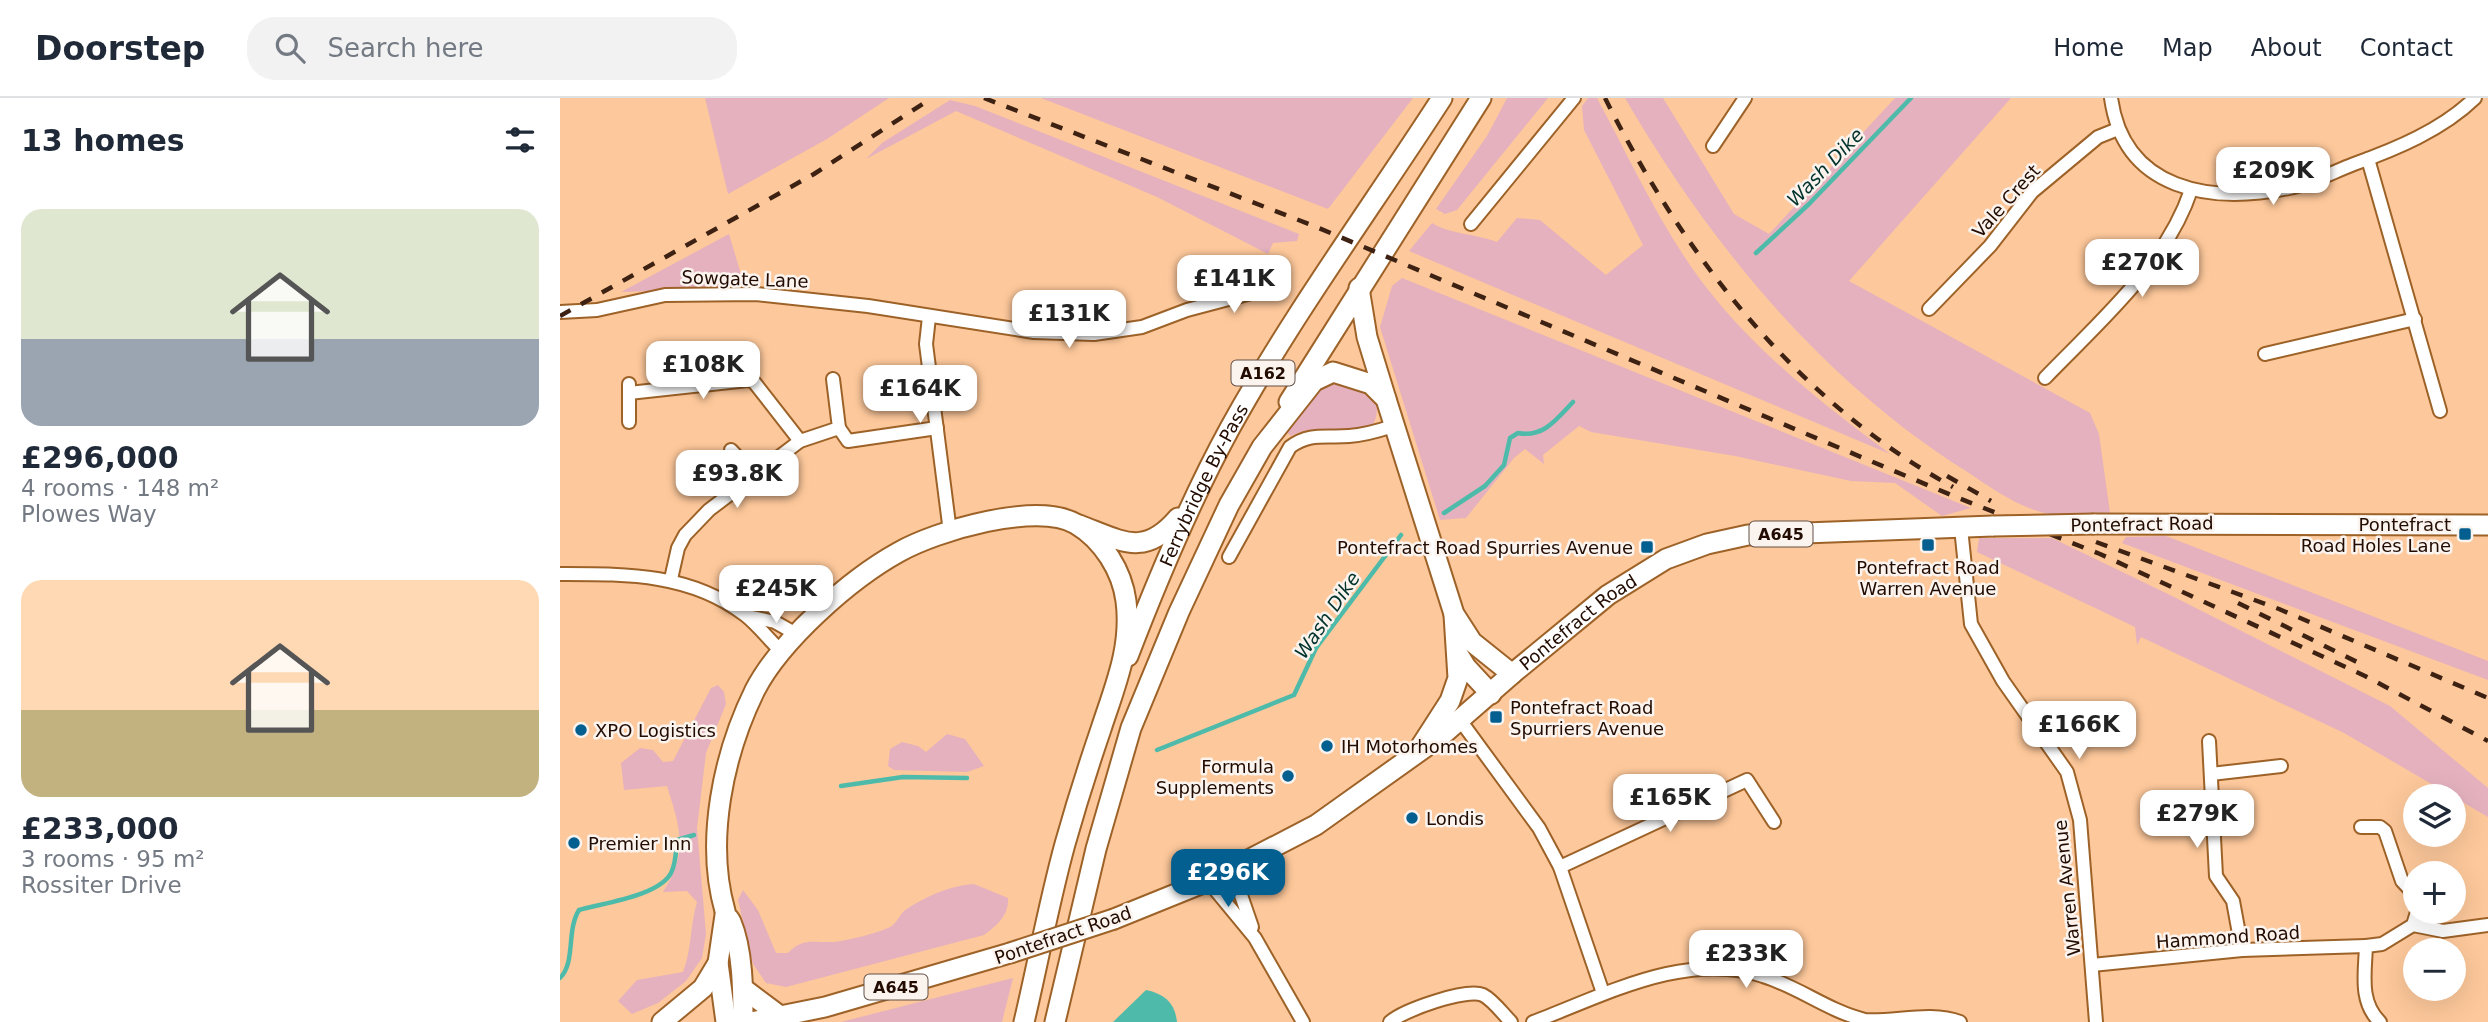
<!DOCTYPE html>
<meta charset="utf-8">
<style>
body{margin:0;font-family:"DejaVu Sans",sans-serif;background:#f2f2f3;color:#1f2937;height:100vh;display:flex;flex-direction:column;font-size:26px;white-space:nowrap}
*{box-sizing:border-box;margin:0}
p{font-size:23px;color:#747a83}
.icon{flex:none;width:38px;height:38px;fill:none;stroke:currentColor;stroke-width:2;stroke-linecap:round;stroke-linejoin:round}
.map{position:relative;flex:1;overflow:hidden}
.drawer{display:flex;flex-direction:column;background:#fff;width:560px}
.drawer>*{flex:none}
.controls{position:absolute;left:1843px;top:686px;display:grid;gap:14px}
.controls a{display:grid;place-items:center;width:63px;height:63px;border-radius:50%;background:#fff;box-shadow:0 7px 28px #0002;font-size:35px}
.price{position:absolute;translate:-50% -60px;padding:0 16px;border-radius:14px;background:#fff;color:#222;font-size:23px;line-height:46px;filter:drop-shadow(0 2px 4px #0008)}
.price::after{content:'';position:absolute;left:50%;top:42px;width:21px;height:16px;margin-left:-10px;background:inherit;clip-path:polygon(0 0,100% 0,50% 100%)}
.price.selected{background:#035f90;color:#fff}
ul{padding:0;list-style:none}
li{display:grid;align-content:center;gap:14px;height:371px;padding:0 21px}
li span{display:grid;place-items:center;height:217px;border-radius:21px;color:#555}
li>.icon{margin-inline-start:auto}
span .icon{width:126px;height:126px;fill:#fffc;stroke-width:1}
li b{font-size:30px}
h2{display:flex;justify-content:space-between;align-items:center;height:84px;padding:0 21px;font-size:30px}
header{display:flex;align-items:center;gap:42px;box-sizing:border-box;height:98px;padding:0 35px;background:#fff;border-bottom:2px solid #e0e1e3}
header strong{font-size:33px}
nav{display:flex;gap:38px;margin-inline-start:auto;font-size:24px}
.search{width:490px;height:63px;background:#f2f2f3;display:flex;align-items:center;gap:18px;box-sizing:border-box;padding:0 24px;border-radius:28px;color:#747a83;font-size:26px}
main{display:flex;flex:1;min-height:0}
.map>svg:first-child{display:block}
.green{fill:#e5b1be}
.water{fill:#4ebbaa}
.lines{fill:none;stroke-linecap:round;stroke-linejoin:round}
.stream{stroke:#4ebbaa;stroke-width:4.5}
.minor-casing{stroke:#9d6228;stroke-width:16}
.primary-casing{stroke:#9d6228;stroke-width:23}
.trunk-casing{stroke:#9d6228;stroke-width:23}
.minor{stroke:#fff;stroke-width:12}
.primary{stroke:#fff;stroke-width:19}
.trunk{stroke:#fff;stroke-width:19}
.rail{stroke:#3d2213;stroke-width:4.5;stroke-dasharray:12 12;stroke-linecap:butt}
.primary-bridge-casing{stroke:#9d6228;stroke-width:23;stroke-linecap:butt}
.trunk-bridge-casing{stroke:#9d6228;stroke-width:23;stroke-linecap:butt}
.primary-bridge{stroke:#fff;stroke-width:19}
.trunk-bridge{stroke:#fff;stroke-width:19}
.poi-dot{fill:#035f90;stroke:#faf3ee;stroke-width:2.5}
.labels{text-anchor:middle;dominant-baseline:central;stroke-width:5;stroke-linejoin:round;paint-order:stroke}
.shield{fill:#faf3ee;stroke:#635147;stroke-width:2}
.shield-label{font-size:16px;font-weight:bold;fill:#220b00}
.street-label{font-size:18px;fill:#220b00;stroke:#faf3ee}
.poi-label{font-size:18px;fill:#220b00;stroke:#faf3ee;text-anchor:start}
.water-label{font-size:19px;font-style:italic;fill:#00322c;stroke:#faf3ee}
</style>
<header>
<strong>Doorstep</strong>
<div class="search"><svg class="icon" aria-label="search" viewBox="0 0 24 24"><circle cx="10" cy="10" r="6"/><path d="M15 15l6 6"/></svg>Search here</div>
<nav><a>Home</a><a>Map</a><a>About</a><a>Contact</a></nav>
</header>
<main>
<section class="drawer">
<h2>13 homes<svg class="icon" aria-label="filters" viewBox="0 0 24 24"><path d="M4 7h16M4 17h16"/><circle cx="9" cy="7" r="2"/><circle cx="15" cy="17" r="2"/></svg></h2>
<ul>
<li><span style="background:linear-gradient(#dfe7d0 60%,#9aa5b1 0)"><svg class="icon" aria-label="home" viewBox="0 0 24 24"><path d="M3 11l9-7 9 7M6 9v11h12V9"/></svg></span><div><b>£296,000</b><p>4 rooms · 148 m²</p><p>Plowes Way</p></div></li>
<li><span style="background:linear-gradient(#ffd9b3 60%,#c2b280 0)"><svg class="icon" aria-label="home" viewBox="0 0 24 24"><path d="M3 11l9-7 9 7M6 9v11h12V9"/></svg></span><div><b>£233,000</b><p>3 rooms · 95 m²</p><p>Rossiter Drive</p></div></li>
</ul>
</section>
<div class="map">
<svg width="1928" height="924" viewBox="0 0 1928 924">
<rect width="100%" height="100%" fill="#fdc89b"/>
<!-- green -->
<g class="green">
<polygon points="145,0 329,0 267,41 168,96"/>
<polygon points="481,0 853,0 768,111"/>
<polygon points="947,0 988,0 897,112 885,116 876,111 927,38"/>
<path d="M 1028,0 L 1037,0 C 1071,63 1102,132 1146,189 C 1198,256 1263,306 1330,356 L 849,153 L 872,125 C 890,136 916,136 937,144 L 957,120 L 980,122 L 1046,177 L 1083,147 L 1024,32 L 1022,8 Z"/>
<path d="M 1065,0 L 1103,0 L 1174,116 L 1209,136 L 1335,0 L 1451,0 L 1289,183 L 1530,315 L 1539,336 L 1550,415 C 1531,415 1510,418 1491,416 C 1461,412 1430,389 1406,373 C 1261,282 1150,146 1065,0 Z"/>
<polygon points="390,2 415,8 739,136 737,143 713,145 708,156 597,99 396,13 306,61 322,45"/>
<polygon points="169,136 185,190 61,194"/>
<polygon points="842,180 1411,410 1382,418 1335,385 1291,383 1175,358 1031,334 1019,328 983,357 984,366 965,351 954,360 906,420 880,422 820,229 832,188"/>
<path d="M 775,282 C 796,287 827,295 814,325 C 791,341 759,323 731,338 L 725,333 L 750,296 Z"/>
<polygon points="1606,438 1928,563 1928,582 1562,445 1566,439"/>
<polygon points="1419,440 1492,440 1610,497 1830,608 1928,690 1928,719 1784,635 1581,539 1577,547 1575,529 1417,454"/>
<path d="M 158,587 L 164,594 L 166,606 L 146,655 L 137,730 L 146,836 L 142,860 L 126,883 L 98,905 L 72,916 L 58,903 L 77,882 L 123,874 C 132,851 130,827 137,804 L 127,793 L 103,794 C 129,754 120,730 107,688 L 64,692 L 61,665 L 80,650 L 93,652 L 103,664 L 113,663 L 151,590 Z"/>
<polygon points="387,636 405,641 424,668 407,674 334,672 328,668 330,651 342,644 358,648 366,654"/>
<path d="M 414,786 L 448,800 C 449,817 438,827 424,837 L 226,889 L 206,885 L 193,866 L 178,802 L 183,792 L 198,812 L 216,855 L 228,855 C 243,839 254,845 273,844 C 283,844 321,834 330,829 C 336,826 339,818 344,813 C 366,798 388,788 414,786 Z"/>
<polygon points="453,880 442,924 281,924"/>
</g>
<!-- water -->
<path class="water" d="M 586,892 C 605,896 615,905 617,924 L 553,924 Z"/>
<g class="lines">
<!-- stream -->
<g class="stream">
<polyline points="1196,155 1249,106 1351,0"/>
<path d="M 884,415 L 925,388 L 944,367 L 950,340 L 958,335 C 983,340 996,322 1013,304"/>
<polyline points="597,652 734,597 756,550 841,437"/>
<polyline points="281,688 343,679 407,680"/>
<path d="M 0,880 C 16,864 6,833 19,812 C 43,805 99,798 111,775 C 116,766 116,753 117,742 L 134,737"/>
</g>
<!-- minor casing -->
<g class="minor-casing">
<g id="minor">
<path d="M 1551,0 C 1564,93 1651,106 1729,90 C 1751,86 1773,74 1794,66 C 1836,51 1882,32 1915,0"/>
<polyline points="1153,48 1185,0"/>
<polyline points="1808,61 1880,313"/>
<polyline points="911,126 1014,0"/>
<polyline points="1369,211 1430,148 1472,94 1538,39 1558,31"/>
<polyline points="0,214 37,212 105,197 196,196 308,208 474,234 534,236 582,229 627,212 695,194"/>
<polyline points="369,219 366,246 390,434"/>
<polyline points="1705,256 1855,221"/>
<path d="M 1485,280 C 1539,224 1606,167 1631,92"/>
<polyline points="69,286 69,295 188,282 194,284 240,343"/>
<polyline points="69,295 69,324"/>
<polyline points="279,330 288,343 377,330"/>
<polyline points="171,352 195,378"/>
<polyline points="1401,430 1411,526 1443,583 1507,674 1520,722 1536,924"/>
<path d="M 669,459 L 730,349 C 750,334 766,340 789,338 C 804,337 818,333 833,328"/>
<path d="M 0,476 C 66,476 130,475 185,517 C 198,527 210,543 223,555"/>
<polyline points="111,481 118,450 125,437 149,412 240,343 279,330 273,281"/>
<polyline points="188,518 215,524 238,537"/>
<polyline points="900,622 979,730 1000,769 1043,895"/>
<polyline points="1649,643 1656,778 1673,803 1682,852"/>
<polyline points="1651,676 1721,668"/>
<polyline points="1801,729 1820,729 1825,733 1842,783 1854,796 1855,804"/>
<polyline points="1000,769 1187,682 1214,724"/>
<polyline points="672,771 692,829"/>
<polyline points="648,783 695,840 743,924"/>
<polyline points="1853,827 1883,833 1928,827"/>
<polyline points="1532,867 1682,852 1806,848"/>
<path d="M 830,924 C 844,912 906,890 923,897 C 933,902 943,916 951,924"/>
<path d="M 973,924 C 1043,898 1126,852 1203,878 C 1239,889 1268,913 1305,922 C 1336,924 1370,913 1400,924"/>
<path d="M 1820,924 C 1799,904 1805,875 1806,848 L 1822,846 L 1853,827 L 1857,814"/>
</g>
</g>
<!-- primary casing -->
<g class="primary-casing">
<g id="primary">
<polyline points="799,190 807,239 826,301"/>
<polyline points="729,304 921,0"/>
<polyline points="1534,426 1928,427"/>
<path d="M 519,427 C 562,443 584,460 618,420"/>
<path id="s1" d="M 568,558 C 598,480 630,403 670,330 C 733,216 811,110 882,0"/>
<path id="s2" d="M 952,576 L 1048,497 L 1106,461 L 1147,446 L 1188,437 L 1433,428"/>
</g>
</g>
<!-- trunk casing -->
<g class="trunk-casing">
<g id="trunk">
<polyline points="898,556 906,569 931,596"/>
<polyline points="861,648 890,603 898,580 894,517"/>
<polyline points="165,817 158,865 166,924"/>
<polyline points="184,891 220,918"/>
<polyline points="102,924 143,890 158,865"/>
<path d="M 183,924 C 183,894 183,852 171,824 C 167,816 167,823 165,813 C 145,743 163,657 195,592 C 221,542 290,481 339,454 C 376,433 477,403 516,426 C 543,442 562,473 566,503 C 572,549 555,588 541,631 C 528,669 516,707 505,746 C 489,804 478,865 464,924"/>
<polyline points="191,924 265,909 450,855"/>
<polyline points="495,924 536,751 571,630 619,514 669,407 702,349 754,283 773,274 811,286 826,301 894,516 912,544 952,576 881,638 756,727 648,783 554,821"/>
</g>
</g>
<!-- minor -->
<use href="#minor" class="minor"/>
<!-- primary -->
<use href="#primary" class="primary"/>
<!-- trunk -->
<use href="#trunk" class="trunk"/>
<!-- rail -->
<g class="rail">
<polyline points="424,0 754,128 1391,397 1540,456 1805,578 1928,643"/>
<path d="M 1045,0 C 1124,158 1236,303 1393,389"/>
<polyline points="0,218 254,76 372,0"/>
<polyline points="1387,378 1431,403"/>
<polyline points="1536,444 1719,511 1928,600"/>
<polyline points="1678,505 1797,564"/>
</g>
<!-- primary-bridge casing -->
<g class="primary-bridge-casing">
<polyline id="primary-bridge" points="1433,428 1534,426"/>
</g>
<!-- trunk-bridge casing -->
<g class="trunk-bridge-casing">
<polyline id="trunk-bridge" points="450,855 554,821"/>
</g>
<!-- primary-bridge -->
<use href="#primary-bridge" class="primary-bridge"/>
<!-- trunk-bridge -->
<use href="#trunk-bridge" class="trunk-bridge"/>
</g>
<!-- markers -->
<g class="poi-dot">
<rect x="1898" y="429" width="14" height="14" rx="3.5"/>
<rect x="1361" y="440" width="14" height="14" rx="3.5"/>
<rect x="1080" y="442" width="14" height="14" rx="3.5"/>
<rect x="929" y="612" width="14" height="14" rx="3.5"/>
<circle cx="21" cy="632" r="7"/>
<circle cx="767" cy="648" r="7"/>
<circle cx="728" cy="678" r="7"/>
<circle cx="852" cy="720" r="7"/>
<circle cx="14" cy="745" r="7"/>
</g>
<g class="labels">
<!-- shield labels -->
<g class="shield">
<rect x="671.5" y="262.5" width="63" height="25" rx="5"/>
<rect x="1189.5" y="423.5" width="63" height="25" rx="5"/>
<rect x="304.5" y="876.5" width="63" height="25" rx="5"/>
</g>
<g class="shield-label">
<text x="703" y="275">A162</text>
<text x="1221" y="436">A645</text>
<text x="336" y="889">A645</text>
</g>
<!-- street labels -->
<g class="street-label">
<text transform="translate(1446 103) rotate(-48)">Vale Crest</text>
<text transform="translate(185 181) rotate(2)">Sowgate Lane</text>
<text stroke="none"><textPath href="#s1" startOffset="187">Ferrybridge By-Pass</textPath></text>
<text transform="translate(1582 426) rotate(-1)">Pontefract Road</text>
<text stroke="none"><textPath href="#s2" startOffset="84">Pontefract Road</textPath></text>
<text transform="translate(1507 790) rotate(-96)">Warren Avenue</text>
<text transform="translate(503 837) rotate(-19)">Pontefract Road</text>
<text transform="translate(1668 839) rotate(-4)">Hammond Road</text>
</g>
<!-- poi labels -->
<g class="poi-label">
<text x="1891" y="426" text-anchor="end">Pontefract<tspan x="1891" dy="21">Road Holes Lane</tspan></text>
<text x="1073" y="449" text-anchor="end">Pontefract Road Spurries Avenue</text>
<text x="1368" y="469" text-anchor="middle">Pontefract Road<tspan x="1368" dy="21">Warren Avenue</tspan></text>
<text x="950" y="609">Pontefract Road<tspan x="950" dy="21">Spurriers Avenue</tspan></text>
<text x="35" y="632">XPO Logistics</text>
<text x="781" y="648">IH Motorhomes</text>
<text x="714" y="668" text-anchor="end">Formula<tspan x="714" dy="21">Supplements</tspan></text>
<text x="866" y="720">Londis</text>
<text x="28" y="745">Premier Inn</text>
</g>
<!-- water labels -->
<g class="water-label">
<text transform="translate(1265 69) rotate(-46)">Wash Dike</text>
<text transform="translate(767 517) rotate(-56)">Wash Dike</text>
</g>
</g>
</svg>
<div class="controls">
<a><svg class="icon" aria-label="layers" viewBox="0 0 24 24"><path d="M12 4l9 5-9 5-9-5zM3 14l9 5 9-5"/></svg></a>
<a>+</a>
<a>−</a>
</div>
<b class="price" style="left:1713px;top:109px">£209K</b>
<b class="price" style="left:1582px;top:201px">£270K</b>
<b class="price" style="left:674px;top:217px">£141K</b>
<b class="price" style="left:509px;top:252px">£131K</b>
<b class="price" style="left:143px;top:303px">£108K</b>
<b class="price" style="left:360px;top:327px">£164K</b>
<b class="price" style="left:177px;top:412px">£93.8K</b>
<b class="price" style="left:216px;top:527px">£245K</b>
<b class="price" style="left:1519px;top:663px">£166K</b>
<b class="price" style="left:1110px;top:736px">£165K</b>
<b class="price" style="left:1637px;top:752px">£279K</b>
<b class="price selected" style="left:668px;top:811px">£296K</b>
<b class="price" style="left:1186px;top:892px">£233K</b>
</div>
</main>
